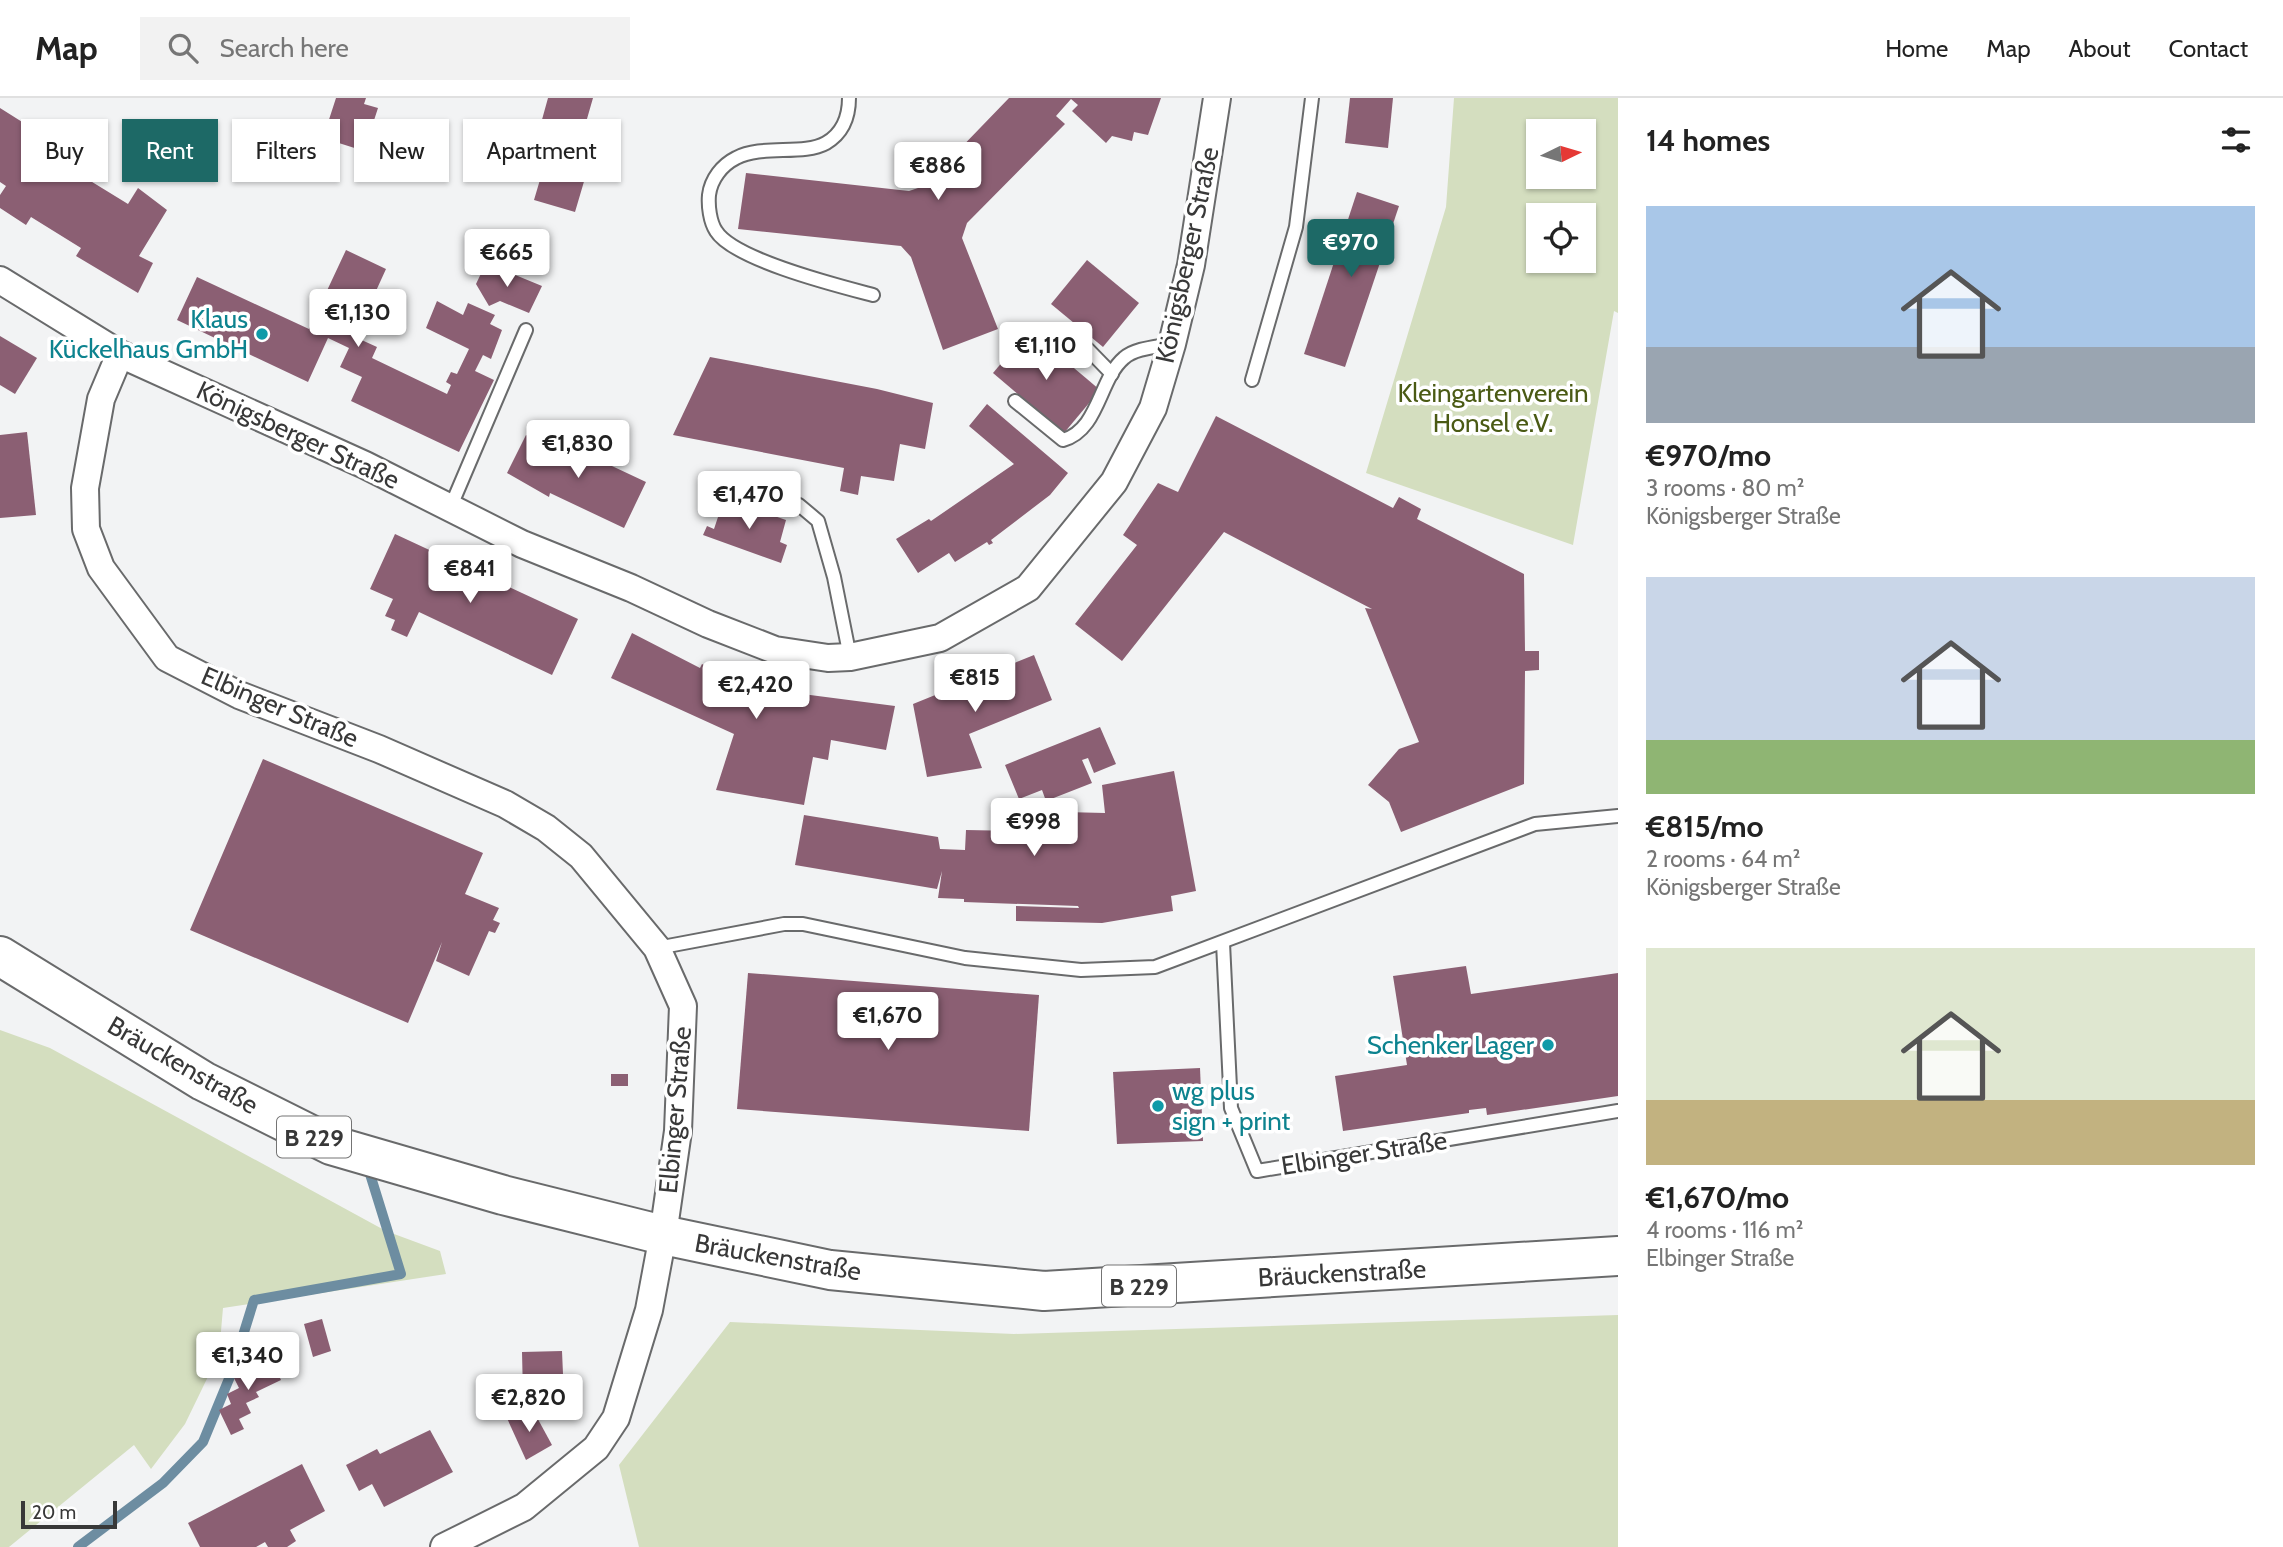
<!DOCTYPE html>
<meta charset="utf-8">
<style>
body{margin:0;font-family:Cabin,sans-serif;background:#f2f2f2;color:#222;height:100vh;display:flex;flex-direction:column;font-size:26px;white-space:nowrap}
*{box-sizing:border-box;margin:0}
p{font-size:23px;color:#767676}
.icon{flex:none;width:38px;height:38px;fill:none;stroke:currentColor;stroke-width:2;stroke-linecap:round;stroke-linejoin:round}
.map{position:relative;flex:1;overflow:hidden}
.panel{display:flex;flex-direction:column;background:#fff;width:665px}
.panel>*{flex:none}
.banner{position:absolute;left:21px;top:21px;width:665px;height:63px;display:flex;gap:14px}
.needle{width:46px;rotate:85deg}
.controls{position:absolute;left:1526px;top:21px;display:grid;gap:14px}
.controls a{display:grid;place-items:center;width:70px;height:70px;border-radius:0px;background:#fff;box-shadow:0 2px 5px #0004;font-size:35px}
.scale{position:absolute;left:21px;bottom:18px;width:96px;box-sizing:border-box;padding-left:7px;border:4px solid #383838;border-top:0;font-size:19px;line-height:24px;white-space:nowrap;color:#383838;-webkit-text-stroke:5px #fff;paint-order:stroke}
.price{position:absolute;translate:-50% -60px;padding:0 16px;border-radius:7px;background:#fff;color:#222;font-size:23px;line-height:46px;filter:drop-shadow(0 2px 4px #0008)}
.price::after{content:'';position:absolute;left:50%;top:42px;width:21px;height:16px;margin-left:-10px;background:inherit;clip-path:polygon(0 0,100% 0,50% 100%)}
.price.on{background:#1d6966;color:#fff}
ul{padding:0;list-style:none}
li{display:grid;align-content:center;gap:14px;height:371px;padding:0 28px}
li span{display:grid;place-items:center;height:217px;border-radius:0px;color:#555}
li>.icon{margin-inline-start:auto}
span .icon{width:126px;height:126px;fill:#fffc;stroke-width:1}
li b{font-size:30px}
h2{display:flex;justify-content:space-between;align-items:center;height:84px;padding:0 28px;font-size:30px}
.chip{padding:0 24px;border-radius:0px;background:#fff;box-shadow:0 2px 5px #0004;font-size:24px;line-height:63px}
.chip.on{background:#1d6966;color:#fff}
header{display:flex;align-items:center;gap:42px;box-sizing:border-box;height:98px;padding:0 35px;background:#fff;border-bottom:2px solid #e0e0e0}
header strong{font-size:33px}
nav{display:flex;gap:38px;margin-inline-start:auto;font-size:24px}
.search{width:490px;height:63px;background:#f2f2f2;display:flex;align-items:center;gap:18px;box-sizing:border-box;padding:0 24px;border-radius:0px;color:#767676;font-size:26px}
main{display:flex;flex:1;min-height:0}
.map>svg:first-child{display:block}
.green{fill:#d4debf;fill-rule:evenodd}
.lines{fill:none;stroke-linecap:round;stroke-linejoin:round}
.stream{stroke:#6d8da1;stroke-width:10}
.building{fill:#8b5f73}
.service-casing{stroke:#696a6b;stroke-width:16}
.minor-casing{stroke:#696a6b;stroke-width:30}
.primary-casing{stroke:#696a6b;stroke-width:42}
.service{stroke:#fff;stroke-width:12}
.minor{stroke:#fff;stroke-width:26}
.primary{stroke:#fff;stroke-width:38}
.culture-dot{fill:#0f9aa8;stroke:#fff;stroke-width:2.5}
.labels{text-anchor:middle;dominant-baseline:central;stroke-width:7;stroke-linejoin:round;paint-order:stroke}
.shield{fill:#fff;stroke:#747474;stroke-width:2}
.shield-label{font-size:24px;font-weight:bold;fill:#383838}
.street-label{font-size:26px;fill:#383838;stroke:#fff}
.culture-label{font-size:26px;fill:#0d838f;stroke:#fff;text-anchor:end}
.park-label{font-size:26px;fill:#4a5a14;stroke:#fff}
</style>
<header>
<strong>Map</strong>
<div class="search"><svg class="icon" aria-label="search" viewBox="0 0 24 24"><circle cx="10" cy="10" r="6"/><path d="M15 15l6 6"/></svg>Search here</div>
<nav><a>Home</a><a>Map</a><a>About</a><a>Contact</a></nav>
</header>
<main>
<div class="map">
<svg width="1618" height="1449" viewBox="0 0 1618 1449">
<rect width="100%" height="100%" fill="#f2f3f4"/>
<!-- green -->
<g class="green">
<path d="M 1454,0 L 1618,0 L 1618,215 L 1614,213 L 1573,447 L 1366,375 L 1446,109 ZM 1584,33 L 1584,79 L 1538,79 L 1538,33 ZM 1584,117 L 1584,163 L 1538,163 L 1538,117 Z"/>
<polygon points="0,932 50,950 386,1133 440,1153 446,1176 223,1210 219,1256 185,1326 151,1371 134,1347 9,1449 0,1449"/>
<polygon points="1618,1217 1618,1449 639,1449 619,1367 730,1224 1014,1236"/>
</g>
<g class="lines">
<!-- stream -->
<polyline class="stream" points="78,1449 163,1385 203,1344 231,1276 254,1202 401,1176 370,1076"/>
</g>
<!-- building -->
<g class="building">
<polygon points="336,0 366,0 364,6 378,10 364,53 323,40"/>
<polygon points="548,0 593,0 574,66 588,70 575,114 534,102 547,58 533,54"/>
<polygon points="1009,0 1161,0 1148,37 1134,34 1132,43 1112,38 1106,45 1072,13 1078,7 1071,1 1056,18 1065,26 967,125 962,140 998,231 943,252 911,159 901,148 738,131 746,75 909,93 924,88"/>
<polygon points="1350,0 1393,0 1388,50 1345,45"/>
<polygon points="0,10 92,68 84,79 128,106 138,90 167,112 139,158 153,165 138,195 76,158 81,150 31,119 26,127 0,110 0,97 6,88 0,84"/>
<polygon points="1357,94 1399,108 1345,269 1304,256"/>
<polygon points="346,152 386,171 355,239 377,249 372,260 447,296 451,287 446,284 451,274 457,276 469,251 426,230 437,203 463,217 468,205 495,217 490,226 502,232 491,261 483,257 475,273 494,282 459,354 351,303 362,279 340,269 349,250 328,240 308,284 177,222 197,179 309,231"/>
<polygon points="1087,162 1139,205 1103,249 1051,206"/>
<polygon points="486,165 542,188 529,215 500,203 489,208 476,186"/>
<polygon points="1029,232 1100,292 1064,335 993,275"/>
<polygon points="0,238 37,260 15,296 0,287"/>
<polygon points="710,259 877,291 933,305 925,351 900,346 894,383 861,378 858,397 840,393 844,370 673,337"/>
<polygon points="987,306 1068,375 1050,397 991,442 993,445 989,447 987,444 955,464 949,455 918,475 896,441 929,421 931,423 1014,366 969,328"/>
<polygon points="1216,318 1393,410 1399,399 1421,411 1417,421 1524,476 1525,553 1539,553 1539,572 1525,573 1524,686 1401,734 1389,704 1368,687 1399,651 1419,644 1365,510 1372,511 1224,434 1122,563 1075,526 1137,447 1123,437 1158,385 1178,394"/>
<polygon points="27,334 36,417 0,420 0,337"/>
<polygon points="526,337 559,353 563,345 646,384 624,430 550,395 549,399 507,375"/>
<polygon points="724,401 786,422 780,444 787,447 781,465 703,437 707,428 714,431"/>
<polygon points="395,436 578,521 552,577 419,514 407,539 391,532 395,522 385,518 393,501 370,491"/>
<polygon points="632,535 700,570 702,566 749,589 895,608 886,652 831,642 828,662 813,659 804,707 716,692 734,636 611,580"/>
<polygon points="1034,557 1052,602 969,636 982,670 927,679 913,606"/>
<polygon points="1100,629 1116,666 1094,675 1088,660 1082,662 1092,685 1046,703 1042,692 1019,701 1005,667"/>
<polygon points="263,661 483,755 465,796 499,810 493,822 500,825 495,835 489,833 469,878 436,863 442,844 408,925 190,832"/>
<polygon points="1174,673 1196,793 1171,798 1173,813 1102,825 1016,823 1016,808 1079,810 1078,808 964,804 964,801 938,800 942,773 937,791 795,767 804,717 938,739 940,751 965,752 966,732 1062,734 1064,714 1105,715 1102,687"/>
<polygon points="1466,868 1471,896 1618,875 1618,998 1487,1017 1486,1010 1469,1012 1469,1015 1343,1033 1335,978 1407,967 1393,878"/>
<polygon points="748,875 1039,897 1029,1033 737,1011"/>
<polygon points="1200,970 1203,1043 1117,1046 1113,974"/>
<rect x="611" y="976" width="17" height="12"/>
<polygon points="322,1221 331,1253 313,1259 304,1226"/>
<polygon points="562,1253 563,1276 570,1276 570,1296 523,1297 522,1254"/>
<polygon points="269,1257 281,1282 256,1294 259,1299 246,1305 251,1315 239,1321 244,1331 231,1337 219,1312 231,1306 227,1296 239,1290 234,1280 247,1274 244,1269"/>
<polygon points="534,1314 552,1347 526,1362 506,1318"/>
<polygon points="430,1332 453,1374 384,1409 372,1386 359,1393 346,1367 377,1351 380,1356"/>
<polygon points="302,1366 325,1413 290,1432 296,1443 287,1449 268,1449 265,1444 256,1449 200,1449 188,1425"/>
</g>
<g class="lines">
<!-- service casing -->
<g class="service-casing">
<g id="service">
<path d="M 849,0 C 849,19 843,35 826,45 C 803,58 762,46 736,60 C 722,67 711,81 709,97 C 708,108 710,124 716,133 C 734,162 839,188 873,197"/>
<polyline points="1071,234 1112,276"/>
<polyline points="1252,282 1296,129 1312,0"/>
<path d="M 1015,303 L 1063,342 C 1099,332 1099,281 1124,260 C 1135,250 1157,249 1172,246"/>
<polyline points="726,386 799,407 818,423 834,479 850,559"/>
<polyline points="451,408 526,232"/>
<polyline points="1223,845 1231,1010 1257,1073 1618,1013"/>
<polyline points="657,850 784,826 803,826 965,860 1081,872 1155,869 1535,726 1618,718"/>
</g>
</g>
<!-- minor casing -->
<g class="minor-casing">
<g id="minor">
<polyline points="0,182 120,256 365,367 522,446 631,490 708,526 775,552 828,560 850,559 940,540 1028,490 1114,384 1153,310 1172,246 1191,167 1217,0"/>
<polyline points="120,256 101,301 85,390 86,431 101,470 167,560 239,597 379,651 505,706 546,730 581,758 657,850 683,908 678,1033 663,1137 649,1212 616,1320 596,1350 524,1409 444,1449"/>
</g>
</g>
<!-- primary casing -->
<g class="primary-casing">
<polyline id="primary" points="0,858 203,983 331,1047 503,1097 663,1137 830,1172 1044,1193 1618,1158"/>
</g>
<!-- service -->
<use href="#service" class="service"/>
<!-- minor -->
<use href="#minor" class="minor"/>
<!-- primary -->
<use href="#primary" class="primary"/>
</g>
<!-- markers -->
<g class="culture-dot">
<circle cx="262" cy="236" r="7"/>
<circle cx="1548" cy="947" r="7"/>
<circle cx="1158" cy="1008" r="7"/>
</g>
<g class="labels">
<!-- shield labels -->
<g class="shield">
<rect x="277" y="1018.5" width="74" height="41" rx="5"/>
<rect x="1102" y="1167.5" width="74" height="41" rx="5"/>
</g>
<g class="shield-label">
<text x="314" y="1039">B 229</text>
<text x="1139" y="1188">B 229</text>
</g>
<!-- street labels -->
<g class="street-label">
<text transform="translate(1187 157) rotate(-78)">Königsberger Straße</text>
<text transform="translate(298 337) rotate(25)">Königsberger Straße</text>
<text transform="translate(280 609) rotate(23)">Elbinger Straße</text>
<text transform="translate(183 967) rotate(30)">Bräuckenstraße</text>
<text transform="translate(675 1012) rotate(-85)">Elbinger Straße</text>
<text transform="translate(1364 1055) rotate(-9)">Elbinger Straße</text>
<text transform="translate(778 1159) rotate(10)">Bräuckenstraße</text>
<text transform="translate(1342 1175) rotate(-3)">Bräuckenstraße</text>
</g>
<!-- culture labels -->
<g class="culture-label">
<text x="248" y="221">Klaus<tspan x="248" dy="30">Kückelhaus GmbH</tspan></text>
<text x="1534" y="947">Schenker Lager</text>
<text x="1172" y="993" text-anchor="start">wg plus<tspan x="1172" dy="30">sign + print</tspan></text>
</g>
<!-- park labels -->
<g class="park-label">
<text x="1493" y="295">Kleingartenverein<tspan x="1493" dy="30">Honsel e.V.</tspan></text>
</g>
</g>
</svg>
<div class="controls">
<a><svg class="needle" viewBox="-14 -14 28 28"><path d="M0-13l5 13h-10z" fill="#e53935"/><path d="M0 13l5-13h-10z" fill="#767676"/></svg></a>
<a><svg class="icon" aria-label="locate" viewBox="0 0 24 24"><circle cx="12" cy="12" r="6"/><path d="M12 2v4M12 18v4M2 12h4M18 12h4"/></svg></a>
</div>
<div class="scale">20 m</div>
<b class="price" style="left:938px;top:104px">€886</b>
<b class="price on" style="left:1351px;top:181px">€970</b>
<b class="price" style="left:507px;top:191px">€665</b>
<b class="price" style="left:358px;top:251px">€1,130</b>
<b class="price" style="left:1046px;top:284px">€1,110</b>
<b class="price" style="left:578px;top:382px">€1,830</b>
<b class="price" style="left:749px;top:433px">€1,470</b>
<b class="price" style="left:470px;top:507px">€841</b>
<b class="price" style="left:975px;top:616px">€815</b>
<b class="price" style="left:756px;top:623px">€2,420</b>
<b class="price" style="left:1034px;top:760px">€998</b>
<b class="price" style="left:888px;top:954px">€1,670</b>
<b class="price" style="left:248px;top:1294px">€1,340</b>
<b class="price" style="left:529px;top:1336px">€2,820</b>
<div class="banner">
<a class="chip">Buy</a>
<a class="chip on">Rent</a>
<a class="chip">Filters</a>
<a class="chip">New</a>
<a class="chip">Apartment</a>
</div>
</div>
<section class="panel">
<h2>14 homes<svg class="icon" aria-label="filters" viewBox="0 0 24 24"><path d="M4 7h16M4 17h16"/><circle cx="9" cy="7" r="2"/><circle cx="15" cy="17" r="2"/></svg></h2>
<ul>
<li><span style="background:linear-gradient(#a9c7e8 65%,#9aa5b1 0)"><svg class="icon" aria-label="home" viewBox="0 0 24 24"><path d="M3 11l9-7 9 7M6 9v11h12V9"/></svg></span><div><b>€970/mo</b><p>3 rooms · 80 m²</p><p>Königsberger Straße</p></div></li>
<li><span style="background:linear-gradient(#c9d6e8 75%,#8fb573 0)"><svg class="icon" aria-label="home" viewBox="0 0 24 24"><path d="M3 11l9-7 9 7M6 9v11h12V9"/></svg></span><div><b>€815/mo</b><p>2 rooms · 64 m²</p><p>Königsberger Straße</p></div></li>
<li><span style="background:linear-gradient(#dfe7d0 70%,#c2b280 0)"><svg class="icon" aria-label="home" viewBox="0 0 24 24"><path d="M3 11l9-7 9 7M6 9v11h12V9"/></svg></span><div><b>€1,670/mo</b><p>4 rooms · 116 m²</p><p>Elbinger Straße</p></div></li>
</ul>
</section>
</main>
